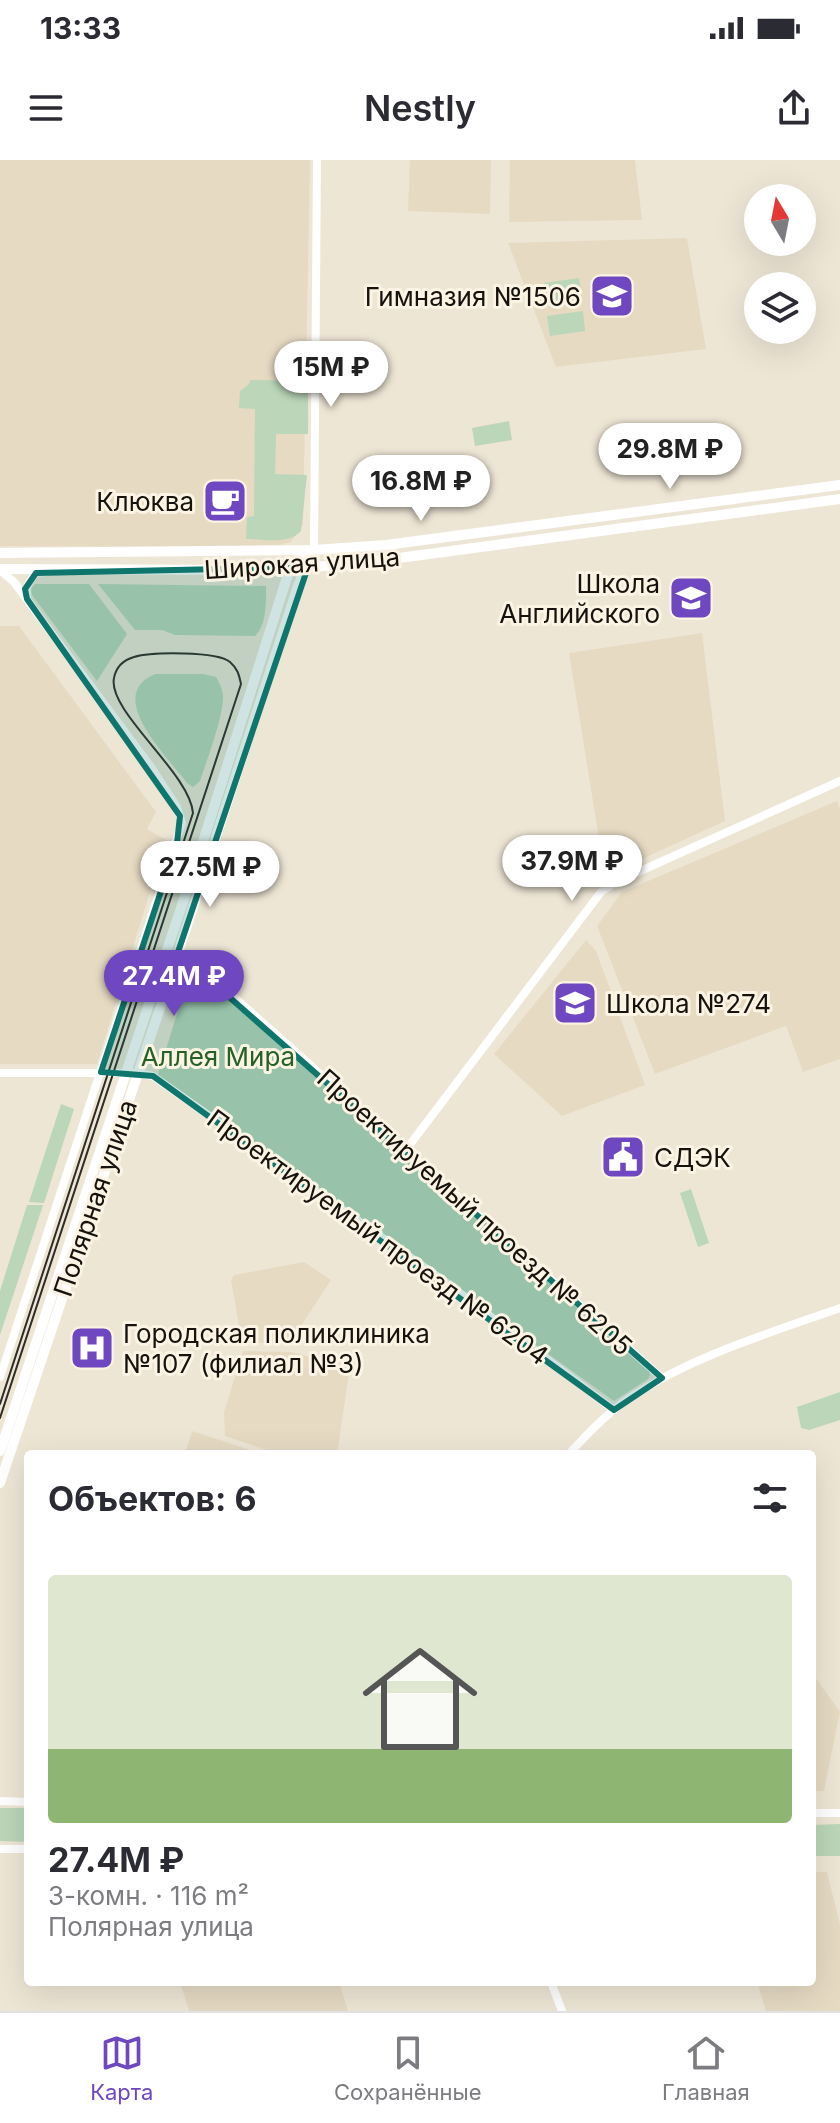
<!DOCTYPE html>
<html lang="ru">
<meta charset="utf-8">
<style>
body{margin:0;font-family:Inter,sans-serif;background:#f2f2f3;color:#2b2b33;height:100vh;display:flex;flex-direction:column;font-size:30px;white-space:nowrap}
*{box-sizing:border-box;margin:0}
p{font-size:26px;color:#7c7c81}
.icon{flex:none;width:44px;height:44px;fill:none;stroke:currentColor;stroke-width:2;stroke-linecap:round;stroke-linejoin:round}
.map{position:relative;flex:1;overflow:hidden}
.details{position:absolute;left:24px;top:1290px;width:792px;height:536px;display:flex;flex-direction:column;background:#fff;border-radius:8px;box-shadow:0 8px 32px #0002}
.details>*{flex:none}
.needle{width:52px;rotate:350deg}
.controls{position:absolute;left:744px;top:24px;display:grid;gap:16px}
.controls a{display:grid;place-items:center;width:72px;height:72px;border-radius:50%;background:#fff;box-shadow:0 8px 32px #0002;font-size:40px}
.price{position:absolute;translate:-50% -68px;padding:0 18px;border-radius:28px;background:#fff;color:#222;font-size:26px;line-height:52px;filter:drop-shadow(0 2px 4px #0008)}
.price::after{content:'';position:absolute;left:50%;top:48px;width:24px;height:18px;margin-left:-12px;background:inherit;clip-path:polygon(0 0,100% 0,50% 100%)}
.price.active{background:#6f47c0;color:#fff}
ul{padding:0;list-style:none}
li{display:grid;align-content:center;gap:16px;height:424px;padding:0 24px}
li span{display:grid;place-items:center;height:248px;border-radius:8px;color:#555}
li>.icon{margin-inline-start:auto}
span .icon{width:144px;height:144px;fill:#fffc;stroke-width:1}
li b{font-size:34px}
h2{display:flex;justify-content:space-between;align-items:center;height:96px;padding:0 24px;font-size:34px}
.status{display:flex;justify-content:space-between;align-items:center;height:56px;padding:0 40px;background:#fff;direction:ltr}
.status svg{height:22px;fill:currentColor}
header{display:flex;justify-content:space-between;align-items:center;height:104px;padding:0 24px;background:#fff;font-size:36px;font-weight:600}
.tabs{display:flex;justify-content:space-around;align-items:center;height:112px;border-top:2px solid #e1e1e2;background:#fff;font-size:22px;color:#7c7c81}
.tabs a{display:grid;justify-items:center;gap:4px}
.tabs .active{color:#6f47c0}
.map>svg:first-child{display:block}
.built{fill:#e6dac3}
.green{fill:#bbd6b9}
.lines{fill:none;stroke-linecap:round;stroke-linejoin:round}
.minor{stroke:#fff;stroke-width:8}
.major{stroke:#fff;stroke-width:10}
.tram{stroke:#2f2b25;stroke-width:2}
.marked{fill:#0f766e;fill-opacity:0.2;stroke:#0f766e;stroke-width:6;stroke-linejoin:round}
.labels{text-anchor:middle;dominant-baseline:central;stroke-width:6;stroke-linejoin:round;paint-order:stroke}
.poi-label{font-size:26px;fill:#16130e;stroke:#fbf3e3;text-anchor:end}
.street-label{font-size:26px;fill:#16130e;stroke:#fbf3e3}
.park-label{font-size:26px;fill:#266126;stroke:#fbf3e3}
</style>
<div class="status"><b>13:33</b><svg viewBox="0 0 49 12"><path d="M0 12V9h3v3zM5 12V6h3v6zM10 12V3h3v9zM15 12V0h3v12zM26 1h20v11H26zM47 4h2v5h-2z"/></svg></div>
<header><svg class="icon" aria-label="menu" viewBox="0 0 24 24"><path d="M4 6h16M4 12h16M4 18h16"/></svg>Nestly<svg class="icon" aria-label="share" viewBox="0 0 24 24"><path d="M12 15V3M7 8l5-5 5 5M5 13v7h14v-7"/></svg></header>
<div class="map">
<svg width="840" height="1851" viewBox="0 0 840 1851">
<rect width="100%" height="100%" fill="#eee6d5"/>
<!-- built -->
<g class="built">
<polygon points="0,0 310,0 303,365 291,382 276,386 191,387 0,386"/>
<polygon points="410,0 491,0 490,54 408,51"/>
<polygon points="510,0 635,0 642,60 509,62"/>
<polygon points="687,78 706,189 556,207 508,83"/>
<polygon points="0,466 19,466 156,652 147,669 166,680 97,904 0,904"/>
<polygon points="702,473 725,661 605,716 569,493"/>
<polygon points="837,641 840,649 840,899 803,912 786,866 655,914 597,766 622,732"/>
<polygon points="586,780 596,791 645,925 562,956 494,894"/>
<polygon points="304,1102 331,1120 290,1183 242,1183 231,1120 234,1115"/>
<polygon points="243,1191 291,1192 350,1207 337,1294 279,1294 225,1276 224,1252"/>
<polygon points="192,1271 262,1294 185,1294"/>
<polygon points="812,1513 840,1552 824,1631 812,1631"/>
<polygon points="812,1712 827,1712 840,1764 840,1851 766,1851 757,1822 812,1822"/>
<polygon points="180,1822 339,1822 348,1851 189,1851"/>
</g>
<!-- green -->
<g class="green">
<polygon points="579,118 582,138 546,143 544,123"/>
<polygon points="583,151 585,171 550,176 547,156"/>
<path d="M 250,220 L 308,221 L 308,274 L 276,274 L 275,314 L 307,315 L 301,371 C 288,385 264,379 246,379 L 247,357 L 254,356 L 255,249 L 239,248 L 240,231 L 249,224 Z"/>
<polygon points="509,261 512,280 475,286 472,268"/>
<polygon points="35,424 89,424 127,474 97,521 32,435 31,429"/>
<path d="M 98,424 L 266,426 C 266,442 267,464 255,476 L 175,475 L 162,470 L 135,470 Z"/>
<path d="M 155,514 L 203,514 L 216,517 C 219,522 222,528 223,535 C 224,555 207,600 200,621 L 193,627 L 187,623 C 169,598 103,536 155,514 Z"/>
<polygon points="196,809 649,1211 650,1215 648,1219 614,1241 158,915 190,812"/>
<polygon points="61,944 74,949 44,1043 29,1042"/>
<polygon points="691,1029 709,1083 698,1087 680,1033"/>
<polygon points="27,1045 43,1045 0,1175 0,1131"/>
<polygon points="840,1232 840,1260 809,1270 801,1268 797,1247"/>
<polygon points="0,1648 28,1648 28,1682 0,1681"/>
<polygon points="840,1664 840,1696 812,1696 812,1665"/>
</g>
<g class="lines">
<!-- minor -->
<g class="minor">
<polyline points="314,390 317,0"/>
<polyline points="0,410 14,422 151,607 177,647 182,663 0,1217"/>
<path d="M 27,438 C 25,426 29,422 36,413 L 46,412"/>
<polyline points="164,722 186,729"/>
<polyline points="178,793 190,800 226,830 662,1218"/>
<polyline points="0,913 138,913 153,916 444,1121 614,1250"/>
<polyline points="405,991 601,732 616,722 840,621"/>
<path d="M 569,1294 C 588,1273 608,1252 632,1236 C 695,1195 770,1173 840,1148"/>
<polyline points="0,1641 28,1642"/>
<polyline points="812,1653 840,1653"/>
<polyline points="0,1689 28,1689"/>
<polyline points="551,1822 562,1851"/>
</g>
<!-- major -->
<g class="major">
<polyline points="0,393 314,390 386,385 840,325"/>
<polyline points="0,409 268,410 354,404 840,339"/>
<polyline points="0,1291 200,691 290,408 312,391"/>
<polyline points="0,1323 159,851 298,426 314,390"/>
</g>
<!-- tram -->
<path class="tram" d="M 0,1244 L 193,653 C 190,613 107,551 114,518 C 116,507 124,500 134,497 C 151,492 217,491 230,502 C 238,509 239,515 241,524 L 0,1258"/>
</g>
<!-- marked area -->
<path class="marked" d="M 308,407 L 178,792 L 662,1218 L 614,1250 L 153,916 L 101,912 L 177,683 L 180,656 L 27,439 L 25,429 L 36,413 Z"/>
<!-- icons -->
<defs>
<g id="school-square" transform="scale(2.3)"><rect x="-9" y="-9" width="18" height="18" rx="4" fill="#6f47c0" stroke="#fbf3e3"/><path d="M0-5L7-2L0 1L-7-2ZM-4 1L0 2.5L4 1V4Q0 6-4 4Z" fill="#fff"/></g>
<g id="cafe-square" transform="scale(2.3)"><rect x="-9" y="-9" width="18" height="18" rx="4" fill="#6f47c0" stroke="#fbf3e3"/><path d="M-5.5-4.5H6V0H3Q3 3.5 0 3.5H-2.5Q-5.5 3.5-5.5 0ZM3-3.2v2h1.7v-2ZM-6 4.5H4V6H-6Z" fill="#fff"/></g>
<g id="civic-square" transform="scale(2.3)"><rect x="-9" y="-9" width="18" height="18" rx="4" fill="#6f47c0" stroke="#fbf3e3"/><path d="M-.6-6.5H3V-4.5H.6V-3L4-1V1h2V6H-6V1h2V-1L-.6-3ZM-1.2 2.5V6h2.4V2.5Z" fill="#fff"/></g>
<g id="hospital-square" transform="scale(2.3)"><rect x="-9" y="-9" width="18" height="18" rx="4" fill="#6f47c0" stroke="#fbf3e3"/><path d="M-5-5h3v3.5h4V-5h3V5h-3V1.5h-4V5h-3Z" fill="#fff"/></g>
</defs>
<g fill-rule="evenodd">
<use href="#school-square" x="612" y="136"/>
<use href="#cafe-square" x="225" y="341"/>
<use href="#school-square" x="691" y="438"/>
<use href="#school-square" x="575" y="843"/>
<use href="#civic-square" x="623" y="997"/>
<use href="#hospital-square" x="92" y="1188"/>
</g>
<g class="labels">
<!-- poi labels -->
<g class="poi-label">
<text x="581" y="136">Гимназия №1506</text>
<text x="194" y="341">Клюква</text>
<text x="660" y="423">Школа<tspan x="660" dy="30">Английского</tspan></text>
<text x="606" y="843" text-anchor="start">Школа №274</text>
<text x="654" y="997" text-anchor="start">СДЭК</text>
<text x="123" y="1173" text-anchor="start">Городская поликлиника<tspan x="123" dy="30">№107 (филиал №3)</tspan></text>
</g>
<!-- street labels -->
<g class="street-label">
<text transform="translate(302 403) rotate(-4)">Широкая улица</text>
<text transform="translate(95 1038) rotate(-71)">Полярная улица</text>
<text transform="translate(475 1052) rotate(42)">Проектируемый проезд № 6205</text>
<text transform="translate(378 1077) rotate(36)">Проектируемый проезд № 6204</text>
</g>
<!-- park labels -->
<g class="park-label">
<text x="218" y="896">Аллея Мира</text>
</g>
</g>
</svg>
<div class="controls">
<a><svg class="needle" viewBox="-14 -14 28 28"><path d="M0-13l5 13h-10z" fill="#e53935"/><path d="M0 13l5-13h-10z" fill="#7c7c81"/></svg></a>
<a><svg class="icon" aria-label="layers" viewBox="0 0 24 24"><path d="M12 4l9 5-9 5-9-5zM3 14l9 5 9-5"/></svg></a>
</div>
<b class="price" style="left:331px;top:249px">15M ₽</b>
<b class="price" style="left:670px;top:331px">29.8M ₽</b>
<b class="price" style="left:421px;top:363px">16.8M ₽</b>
<b class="price" style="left:572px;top:743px">37.9M ₽</b>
<b class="price" style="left:210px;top:749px">27.5M ₽</b>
<b class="price active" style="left:174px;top:858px">27.4M ₽</b>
<section class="details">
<h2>Объектов: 6<svg class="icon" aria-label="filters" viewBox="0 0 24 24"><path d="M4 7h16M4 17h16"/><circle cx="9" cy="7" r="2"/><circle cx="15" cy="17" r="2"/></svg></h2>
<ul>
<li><span style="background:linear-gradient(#dfe7d0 70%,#8fb573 0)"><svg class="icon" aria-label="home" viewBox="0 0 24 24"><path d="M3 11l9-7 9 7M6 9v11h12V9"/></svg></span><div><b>27.4M ₽</b><p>3-комн. · 116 m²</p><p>Полярная улица</p></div></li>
</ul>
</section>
</div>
<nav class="tabs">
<a class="active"><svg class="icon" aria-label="map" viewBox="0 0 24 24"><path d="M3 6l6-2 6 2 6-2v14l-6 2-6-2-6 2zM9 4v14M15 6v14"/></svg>Карта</a>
<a><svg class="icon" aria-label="saved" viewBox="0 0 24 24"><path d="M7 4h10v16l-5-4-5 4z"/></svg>Сохранённые</a>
<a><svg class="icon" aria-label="home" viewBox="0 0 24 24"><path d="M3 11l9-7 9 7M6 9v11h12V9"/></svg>Главная</a>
</nav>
